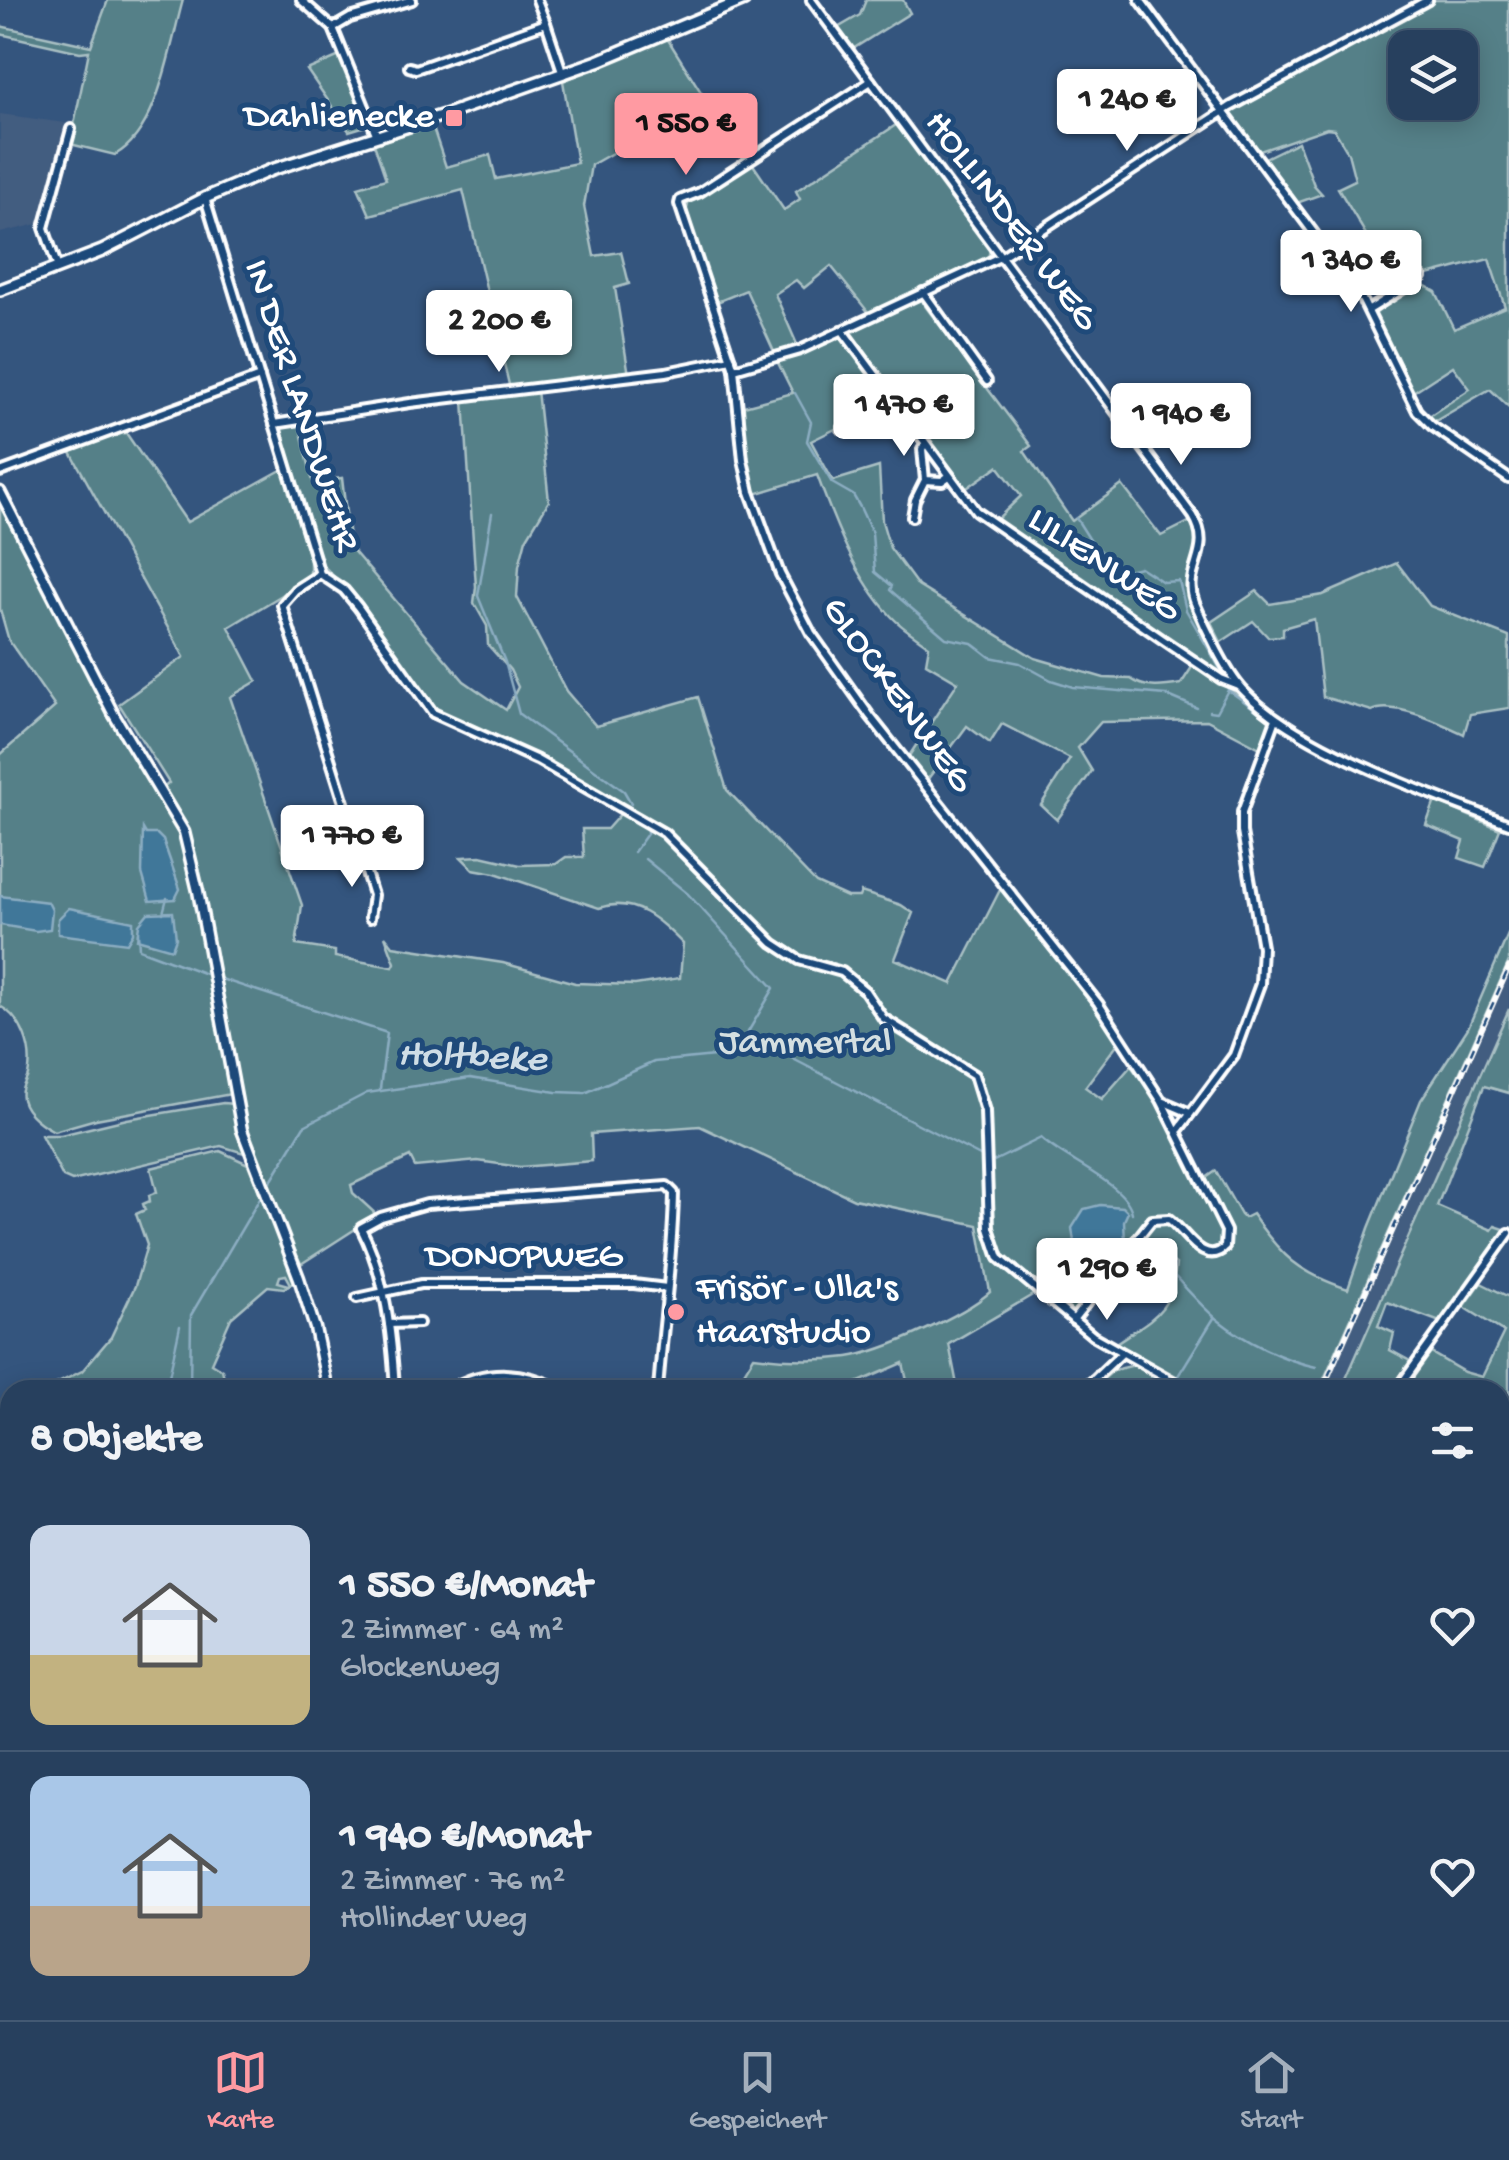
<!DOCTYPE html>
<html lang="de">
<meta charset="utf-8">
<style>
body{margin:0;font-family:"Gochi Hand",sans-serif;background:#2f4764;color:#f1f3f6;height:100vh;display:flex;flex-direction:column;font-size:38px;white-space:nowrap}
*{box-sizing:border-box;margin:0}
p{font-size:32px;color:#a4afbc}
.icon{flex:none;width:55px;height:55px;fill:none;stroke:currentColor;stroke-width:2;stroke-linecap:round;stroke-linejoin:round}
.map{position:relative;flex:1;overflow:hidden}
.side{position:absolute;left:0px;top:1380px;width:1510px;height:640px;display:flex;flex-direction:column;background:#27405e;border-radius:30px 30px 0 0;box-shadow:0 5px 25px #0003,0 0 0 2px #435973}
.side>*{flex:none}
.fabs{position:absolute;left:1388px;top:30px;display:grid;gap:20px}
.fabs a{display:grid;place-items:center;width:90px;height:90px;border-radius:20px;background:#27405e;box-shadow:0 5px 25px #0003,0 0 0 2px #435973;font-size:50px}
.price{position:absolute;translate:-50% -85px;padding:0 22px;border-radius:10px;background:#fff;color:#222;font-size:32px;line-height:65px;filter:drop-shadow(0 2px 5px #0008)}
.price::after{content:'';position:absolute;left:50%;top:60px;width:30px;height:22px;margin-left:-15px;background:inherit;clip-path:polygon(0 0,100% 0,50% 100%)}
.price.current{background:#ff9aa2;color:#111}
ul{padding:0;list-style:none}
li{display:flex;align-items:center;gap:30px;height:250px;padding:0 30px}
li+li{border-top:2px solid #435973}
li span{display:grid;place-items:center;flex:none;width:280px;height:200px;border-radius:20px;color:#555}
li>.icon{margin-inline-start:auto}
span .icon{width:120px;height:120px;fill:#fffc;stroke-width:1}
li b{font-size:42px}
h2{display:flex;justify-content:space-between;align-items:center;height:120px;padding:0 30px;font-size:42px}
.tab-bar{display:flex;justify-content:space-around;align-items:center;height:140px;border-top:2px solid #435973;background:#27405e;font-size:28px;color:#a4afbc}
.tab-bar a{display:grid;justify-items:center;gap:5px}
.tab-bar .current{color:#ff9aa2}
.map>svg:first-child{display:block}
.built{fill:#435d80}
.green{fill:#548088;stroke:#aac0c4;stroke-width:2.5;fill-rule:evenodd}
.water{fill:#3f7799;stroke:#8cadc2;stroke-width:2.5}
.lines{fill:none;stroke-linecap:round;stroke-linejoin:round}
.stream{stroke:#8cadc2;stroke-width:2.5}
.minor-casing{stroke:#fff;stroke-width:14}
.tertiary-casing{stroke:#fff;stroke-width:15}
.secondary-casing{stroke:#fff;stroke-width:16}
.primary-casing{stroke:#fff;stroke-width:18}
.minor{stroke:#1f4a7a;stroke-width:6}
.tertiary{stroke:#1f4a7a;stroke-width:8}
.secondary{stroke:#1f4a7a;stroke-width:9}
.primary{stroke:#6c7d8c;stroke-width:10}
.rail-casing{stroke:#fff;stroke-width:6}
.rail{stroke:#1f4a7a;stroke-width:2.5;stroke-dasharray:8;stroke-linecap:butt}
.poi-dot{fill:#ff9aa2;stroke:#1f4a7a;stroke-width:4}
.labels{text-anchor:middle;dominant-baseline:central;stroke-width:10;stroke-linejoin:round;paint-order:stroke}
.poi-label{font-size:38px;fill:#fff;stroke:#1f4a7a;text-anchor:end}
.street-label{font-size:38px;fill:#fff;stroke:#1f4a7a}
.park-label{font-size:38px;fill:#d4dfe1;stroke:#1f4a7a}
.water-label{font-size:40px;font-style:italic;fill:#cfdde6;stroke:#1f4a7a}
</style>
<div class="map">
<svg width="1509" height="2020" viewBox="0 0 1509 2020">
<rect width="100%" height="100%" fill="#34557e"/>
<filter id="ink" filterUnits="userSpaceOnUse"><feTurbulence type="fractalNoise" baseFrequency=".01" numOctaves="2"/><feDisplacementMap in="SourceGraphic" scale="20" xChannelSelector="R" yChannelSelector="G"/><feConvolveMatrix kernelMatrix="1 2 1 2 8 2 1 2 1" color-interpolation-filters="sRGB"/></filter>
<g filter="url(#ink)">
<!-- built -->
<g class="built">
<polygon points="0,114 65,123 42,223 0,233"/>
<polygon points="1509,961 1509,1009 1443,1164 1341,1390 1319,1390"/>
</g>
<!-- green -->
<g class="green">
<path d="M 108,0 L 183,0 C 170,45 159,131 115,155 L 70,144 L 89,51 L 80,52 L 0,34 L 0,26 L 91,46 Z"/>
<polygon points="866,0 903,0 910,13 851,50 836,29 860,15"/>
<path d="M 1435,0 L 1509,0 L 1509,407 L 1490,389 L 1432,423 L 1426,418 L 1470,389 L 1453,366 L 1410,394 L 1375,314 L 1417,281 L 1436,292 L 1454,329 L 1505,307 L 1489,259 L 1416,278 L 1405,286 L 1365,233 L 1338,188 L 1355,180 L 1348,153 L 1334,129 L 1327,128 L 1257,152 L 1229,115 L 1232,109 ZM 1405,48 L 1460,48 L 1460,102 L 1405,102 Z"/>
<polygon points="667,38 706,100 591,165 584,206 594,256 621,252 629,284 615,288 629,375 510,389 463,190 370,215 358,187 386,179 374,144 432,125 446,167 490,155 496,179 577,163 563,81"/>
<polygon points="342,55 369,125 349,131 307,70"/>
<polygon points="899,123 990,249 988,259 869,313 831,266 804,288 796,280 775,294 799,349 776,356 746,290 717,302 686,212 689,201 752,163 784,210 800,199 796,191"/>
<polygon points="1298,142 1314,185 1322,194 1294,204 1263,159"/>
<path d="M 919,298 L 1031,446 L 1024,451 L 1072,521 L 1122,485 L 1161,536 L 1191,521 C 1204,546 1186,572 1189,599 L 1234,683 L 994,522 L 1021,496 L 998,466 L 964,490 L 850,339 L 852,329 Z"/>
<path d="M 836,336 L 842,338 L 890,402 L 811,441 L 833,481 L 879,467 L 882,521 L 890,548 L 918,586 L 1035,658 L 1104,678 L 1131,679 C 1146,690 1164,687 1181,684 L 1194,664 L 1271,719 L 1260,748 L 1207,720 L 1101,722 L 1078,748 L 1092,771 L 1057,820 L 1041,805 L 1070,759 L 1002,724 L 990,743 L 967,726 L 925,783 L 907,759 L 958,682 L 926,663 L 929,646 C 917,637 902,628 891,616 C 855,577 835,524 817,475 L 755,494 L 745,445 L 744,406 L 793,393 L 777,361 Z"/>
<path d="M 537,390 L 549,501 L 526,539 L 519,566 L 517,597 L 566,691 L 596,726 L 698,697 L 727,790 L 816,883 L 847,897 L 859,897 L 861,892 L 901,905 L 913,913 L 895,959 L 952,984 L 1001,888 L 1102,1017 L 1118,1043 L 1085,1087 L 1102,1099 L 1131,1066 L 1157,1101 L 1227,1227 L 1206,1178 L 1216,1171 L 1241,1215 L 1244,1218 L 1252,1214 C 1281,1256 1299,1273 1348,1289 L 1369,1228 L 1421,1100 L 1468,1028 L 1509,932 L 1509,961 L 1319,1390 L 1193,1390 L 1113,1345 C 1151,1318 1172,1315 1176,1264 L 1142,1239 L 1139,1231 C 1117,1260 1091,1283 1074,1315 L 1041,1290 L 949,1344 L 958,1390 L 909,1390 L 903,1363 L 852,1385 L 737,1384 L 754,1356 C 785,1360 817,1361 848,1357 C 883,1352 964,1315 990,1292 L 978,1225 L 854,1199 L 700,1126 L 591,1134 L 592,1161 L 520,1167 L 478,1161 L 415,1167 L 410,1157 L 351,1185 L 353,1193 L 377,1215 L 301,1264 L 267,1187 L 247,1131 L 210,975 L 231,1094 L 96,1119 L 54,1131 C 40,1124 18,1108 22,1090 C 23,1084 27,1080 28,1075 C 34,1050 22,1018 0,1006 L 0,755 L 55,707 L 9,641 L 0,609 L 0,501 L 96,691 L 158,793 L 169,783 L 119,704 L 184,657 L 69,449 L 124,430 L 187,522 L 283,469 L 310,561 L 310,574 L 282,595 L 229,627 L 257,681 L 230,697 L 302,905 L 296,945 L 335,951 L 335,957 L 393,967 L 395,963 L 385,936 L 393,946 L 503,963 L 575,983 L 635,985 L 680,978 L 683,944 C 659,920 635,896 599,908 L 495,873 L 473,869 L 461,857 L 481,856 L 520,865 L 556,864 L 566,857 L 584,857 L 582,829 L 607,829 L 622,812 L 622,807 L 557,767 L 433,708 L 351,594 L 318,560 L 280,434 L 281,428 L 299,423 L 313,482 L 342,478 L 350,547 L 464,681 L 506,710 L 518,687 L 510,670 L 488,645 L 487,626 L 474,603 L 476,587 L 464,400 Z"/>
<path d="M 1397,563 L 1430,606 L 1509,637 L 1509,708 L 1470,714 L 1464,734 C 1443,724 1393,700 1372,711 L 1323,697 L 1314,619 L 1283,628 L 1283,636 L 1268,637 L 1253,621 L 1221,642 L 1211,622 L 1257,591 L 1270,604 L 1323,595 Z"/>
<polygon points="1435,801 1500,829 1485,867 1459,858 1464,841 1426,825"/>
<polygon points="1509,1009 1509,1093 1484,1086 1437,1206 1492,1230 1495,1226 1504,1229 1482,1269 1440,1322 1387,1302 1378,1326 1394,1333 1390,1350 1410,1361 1391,1390 1367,1390 1355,1385 1352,1390 1341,1390"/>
<polygon points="223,1103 233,1104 244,1153 221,1146 72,1181 63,1177 41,1135 61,1135 127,1119"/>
<polygon points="220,1151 248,1164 296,1282 291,1284 286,1275 280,1276 278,1282 289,1285 284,1288 268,1286 231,1318 211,1363 222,1370 228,1390 44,1390 82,1371 111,1337 135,1286 147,1245 136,1214 145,1210 143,1204 150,1201 149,1195 157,1192 151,1168"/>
<polygon points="1481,1283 1509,1297 1509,1413 1500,1425 1500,1390 1404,1390 1431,1353 1464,1372 1482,1377 1504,1332 1464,1307"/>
<polygon points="1135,1365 1180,1389 1180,1390 1091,1390 1114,1370"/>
</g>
<!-- water -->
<g class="water">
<polygon points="143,829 146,834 157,834 163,840 180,889 175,899 150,901 142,873"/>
<polygon points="0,896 48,902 52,910 50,929 36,931 0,925"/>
<polygon points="69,908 133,921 133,933 127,943 58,934 58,919"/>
<polygon points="173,912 176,938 172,949 137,939 139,924 148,913"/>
<polygon points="1100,1205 1123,1207 1128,1212 1124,1221 1125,1242 1102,1272 1090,1281 1085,1280 1077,1263 1072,1228 1084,1209"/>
</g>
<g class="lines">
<!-- stream -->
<g class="stream">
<polyline points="795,393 811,422 807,441 832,483 853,495 860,507 872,533 875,572 892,586 890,590 946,638 972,643 990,657 1020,663 1051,680 1073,687 1166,695 1197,708"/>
<polyline points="492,513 478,596 505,662 519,714 624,791 631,803"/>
<polyline points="1076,518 1090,540 1120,572 1140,567 1163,582 1179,581 1186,610 1220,669"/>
<polyline points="1209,711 1216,712 1228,690 1270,720"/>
<polyline points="1279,726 1309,742"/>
<polyline points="1379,776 1496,823"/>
<polyline points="634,852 647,834 647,826"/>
<polyline points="163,913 167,898"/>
<polyline points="138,932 139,949 206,974"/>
<polyline points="221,979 387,1033 380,1089"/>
<polyline points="747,1037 764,1041 795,1060 980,1156"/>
<path d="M 994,1161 L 1041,1138 C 1062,1159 1127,1184 1132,1213"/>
<polyline points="269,1184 304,1126 367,1093 470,1078 556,1092 585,1093 654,1062 735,1054 774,988 688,894 645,859"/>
<path d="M 1140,1244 C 1170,1266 1190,1297 1218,1320 C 1244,1341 1283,1360 1316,1367"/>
<polyline points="1178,1376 1214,1318"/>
<polyline points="1355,1382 1383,1390"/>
<polyline points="166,1390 180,1326"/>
<polyline points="190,1390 191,1315 260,1198"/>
<polyline points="1138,1390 1155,1376 1172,1385"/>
<polyline points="1500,1415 1501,1415"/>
<polyline points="0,1472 10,1470"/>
<polyline points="0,1987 10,1983"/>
</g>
<!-- minor casing -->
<g class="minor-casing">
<g id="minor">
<polyline points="301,0 333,28 377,136"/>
<polyline points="537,0 546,23"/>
<path d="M 811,0 L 1193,516 C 1215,552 1181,570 1195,603 C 1205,627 1226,672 1243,690 C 1298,749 1433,795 1509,824"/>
<polyline points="1140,0 1360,295 1417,411 1432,426 1509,479"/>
<polyline points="333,28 350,18 412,0"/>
<polyline points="409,67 416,69 546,23 563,74"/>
<path d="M 871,81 L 700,192 L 680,200 L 679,204 L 734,369 L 743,460 L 750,492 L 780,574 L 811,633 L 870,716 L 1098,1003 L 1161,1100 L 1226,1231 L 1225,1247 C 1204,1268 1185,1231 1169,1219 L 1152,1220 L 1073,1320"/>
<polyline points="205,198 320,574 344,590 358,607 433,713 537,760 664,833 773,943 799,960 842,972 865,991 883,1018 974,1075 985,1111 989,1228 999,1258 1093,1336 1189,1390"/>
<polyline points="58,268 44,228 71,129"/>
<polyline points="923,292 987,381"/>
<polyline points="1369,310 1422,277"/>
<polyline points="842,330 976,511 1162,639 1221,679 1239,686"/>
<polyline points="734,369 800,350 1002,256 1230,107 1428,0"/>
<polyline points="274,424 410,403 666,372 731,359"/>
<polyline points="842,429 895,403"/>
<polyline points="0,472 260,377"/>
<polyline points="925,480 942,481 949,476"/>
<polyline points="912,517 915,500 925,480 922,449 925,444"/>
<polyline points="320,574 295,590 282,605 373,895 370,918"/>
<polyline points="1162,1101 1190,1113"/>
<polyline points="1179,1129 1234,1055 1260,984 1262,947 1242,832 1242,812 1276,719"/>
<polyline points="357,1298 421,1284 634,1284 667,1288"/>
<polyline points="389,1324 419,1323"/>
<path d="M 395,1390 C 392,1336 386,1276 361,1228 L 381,1217 L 427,1204 L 667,1186 L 674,1193 C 673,1259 663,1324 658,1390"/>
<path d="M 449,1390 C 485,1367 525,1370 561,1390"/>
<polyline points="1083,1390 1122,1353"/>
<polyline points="1397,1390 1509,1233"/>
<polyline points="1500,1851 1503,1850"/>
<polyline points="1500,1960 1509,1959"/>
<polyline points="662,2010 666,2020"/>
<polyline points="199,2020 219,2010"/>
<polyline points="377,2020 379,2010"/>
<polyline points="1332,2020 1335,2010"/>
</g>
</g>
<!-- tertiary casing -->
<g class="tertiary-casing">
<g id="tertiary">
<polyline points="0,492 114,715 184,832 198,891 242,1130 299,1278 315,1328 328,1390"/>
<polyline points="324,2020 325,2010"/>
</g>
</g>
<!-- secondary casing -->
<g class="secondary-casing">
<polyline id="secondary" points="0,290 102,251 205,198 271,170 453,112 598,61 744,0"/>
</g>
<!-- primary casing -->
<g class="primary-casing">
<g id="primary">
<polyline points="1500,1431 1509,1418"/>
<polyline points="1269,2020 1272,2010"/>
</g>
</g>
<!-- minor -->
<use href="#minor" class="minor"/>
<!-- tertiary -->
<use href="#tertiary" class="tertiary"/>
<!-- secondary -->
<use href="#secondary" class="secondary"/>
<!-- primary -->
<use href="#primary" class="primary"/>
<!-- rail casing -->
<g class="rail-casing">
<g id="rail">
<polyline points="1322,1390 1509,967"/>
<polyline points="1060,2020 1064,2010"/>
</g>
</g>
<!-- rail -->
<use href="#rail" class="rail"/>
</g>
</g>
<!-- markers -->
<g class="poi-dot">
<rect x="444" y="108" width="20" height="20" rx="5"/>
<circle cx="676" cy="1312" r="10"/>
</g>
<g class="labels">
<!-- poi labels -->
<g class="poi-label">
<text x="434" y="118">Dahlienecke</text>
<text x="696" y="1290" text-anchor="start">Frisör - Ulla's<tspan x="696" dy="44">Haarstudio</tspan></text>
</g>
<!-- street labels -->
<g class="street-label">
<text transform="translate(1010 222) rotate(53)">HOLLINDER WEG</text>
<text transform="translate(299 406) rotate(72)">IN DER LANDWEHR</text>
<text transform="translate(1103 566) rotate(34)">LILIENWEG</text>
<text transform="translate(896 696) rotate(54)">GLOCKENWEG</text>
<text x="524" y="1258">DONOPWEG</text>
</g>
<!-- park labels -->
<g class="park-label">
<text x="805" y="1044">Jammertal</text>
</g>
<!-- water labels -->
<g class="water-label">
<text transform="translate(472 1059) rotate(2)">Holtbeke</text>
</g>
</g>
</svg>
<div class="fabs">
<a><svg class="icon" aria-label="layers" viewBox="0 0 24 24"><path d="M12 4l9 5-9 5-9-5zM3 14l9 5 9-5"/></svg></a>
</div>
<b class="price" style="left:1127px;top:154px">1 240 €</b>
<b class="price current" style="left:686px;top:178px">1 550 €</b>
<b class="price" style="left:1351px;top:315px">1 340 €</b>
<b class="price" style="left:499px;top:375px">2 200 €</b>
<b class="price" style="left:904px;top:459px">1 470 €</b>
<b class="price" style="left:1181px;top:468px">1 940 €</b>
<b class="price" style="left:352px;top:890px">1 770 €</b>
<b class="price" style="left:1107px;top:1323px">1 290 €</b>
<section class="side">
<h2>8 Objekte<svg class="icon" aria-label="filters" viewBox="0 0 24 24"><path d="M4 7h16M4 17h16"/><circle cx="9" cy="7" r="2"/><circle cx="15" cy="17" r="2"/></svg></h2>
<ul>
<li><span style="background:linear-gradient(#c9d6e8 65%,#c2b280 0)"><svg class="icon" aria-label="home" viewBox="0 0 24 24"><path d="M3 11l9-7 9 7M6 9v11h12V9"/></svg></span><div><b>1 550 €/Monat</b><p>2 Zimmer · 64 m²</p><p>Glockenweg</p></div><svg class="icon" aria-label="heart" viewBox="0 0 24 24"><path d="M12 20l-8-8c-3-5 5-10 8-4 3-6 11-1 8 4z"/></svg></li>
<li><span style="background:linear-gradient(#a9c7e8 65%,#b9a48a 0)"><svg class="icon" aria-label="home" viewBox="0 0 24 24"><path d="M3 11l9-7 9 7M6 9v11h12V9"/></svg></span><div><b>1 940 €/Monat</b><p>2 Zimmer · 76 m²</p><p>Hollinder Weg</p></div><svg class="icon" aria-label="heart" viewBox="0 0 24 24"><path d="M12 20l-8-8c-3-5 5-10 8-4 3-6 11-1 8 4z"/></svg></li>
</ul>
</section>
</div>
<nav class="tab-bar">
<a class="current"><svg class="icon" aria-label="map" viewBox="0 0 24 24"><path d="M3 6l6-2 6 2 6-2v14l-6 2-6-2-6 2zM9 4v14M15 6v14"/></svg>Karte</a>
<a><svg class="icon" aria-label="saved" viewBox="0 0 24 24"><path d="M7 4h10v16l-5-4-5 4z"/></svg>Gespeichert</a>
<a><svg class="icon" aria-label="home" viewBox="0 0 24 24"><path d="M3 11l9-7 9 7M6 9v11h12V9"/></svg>Start</a>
</nav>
